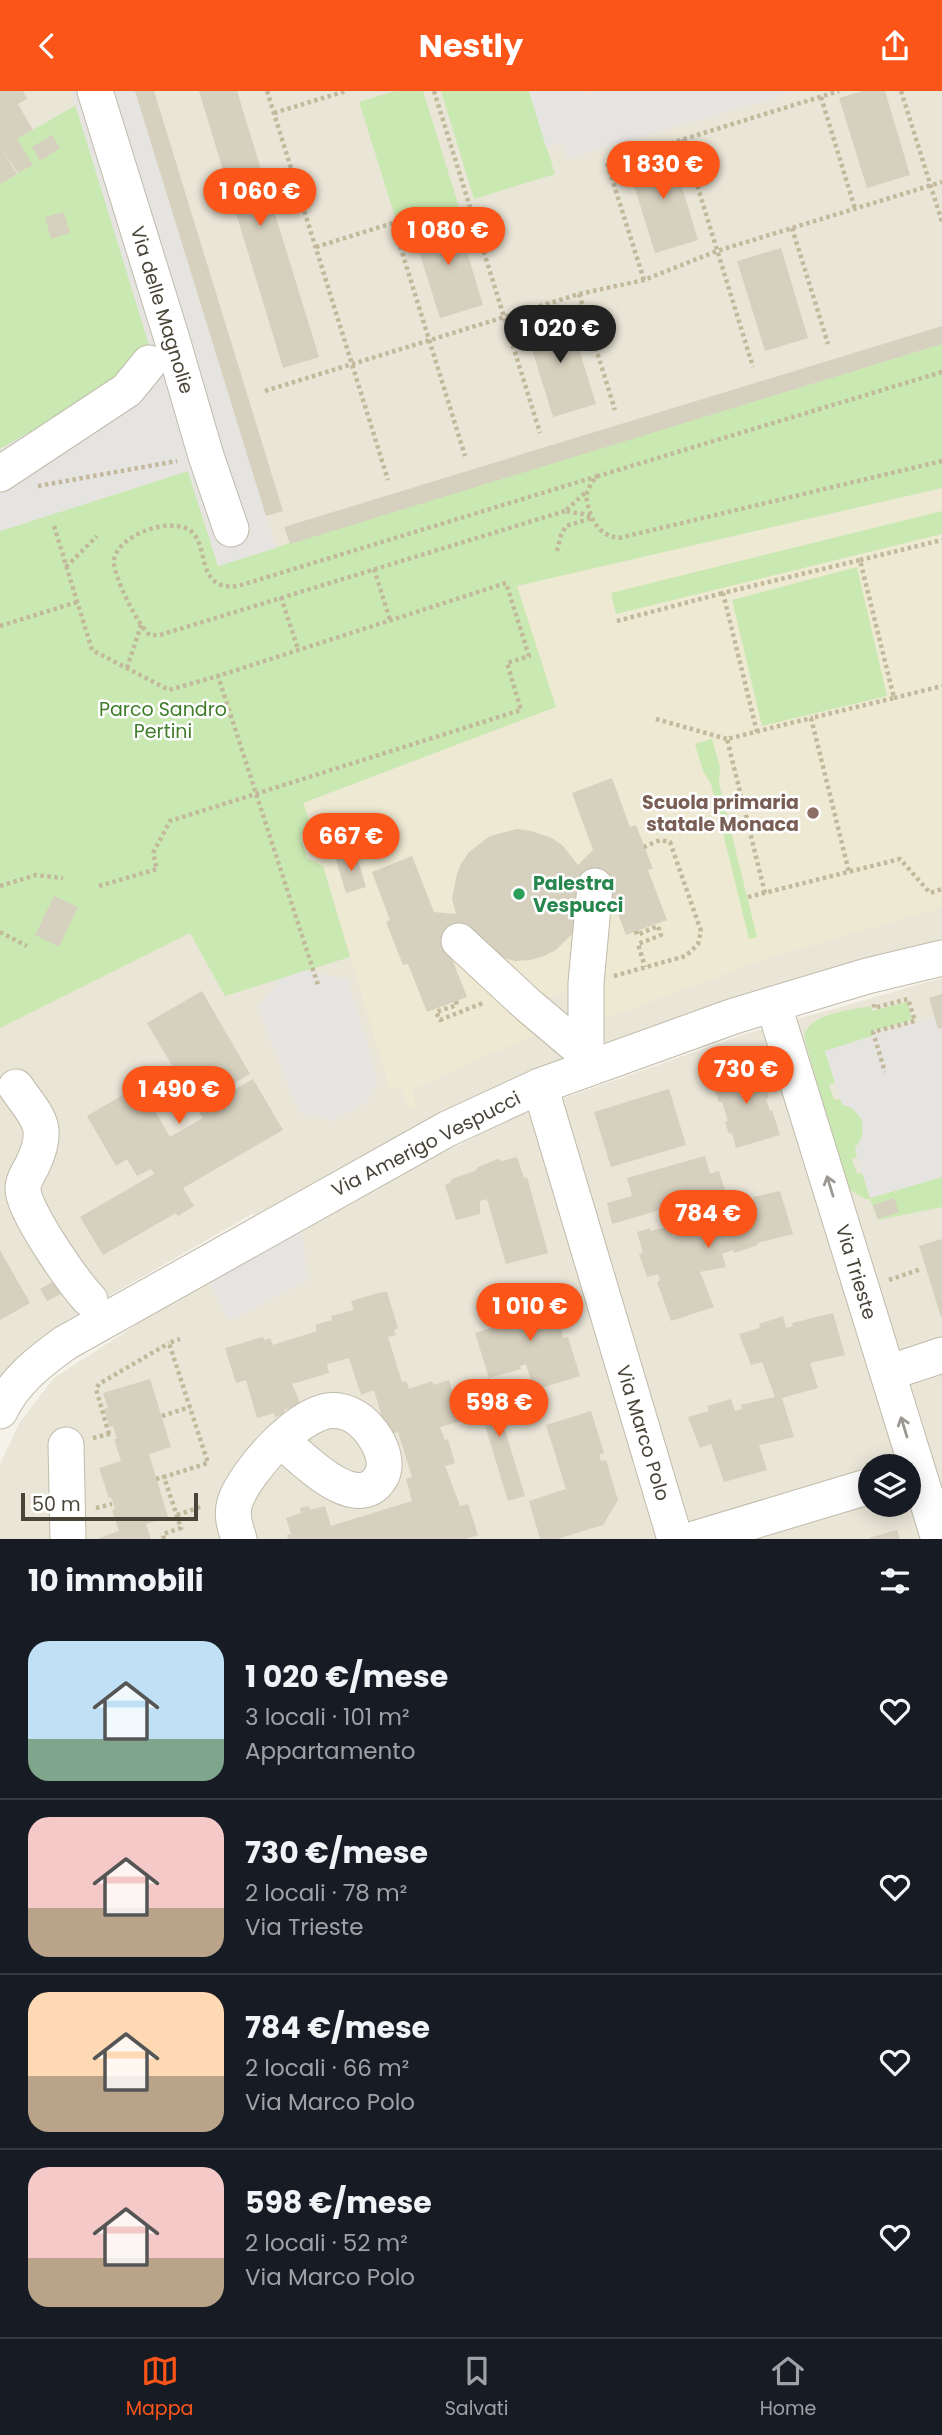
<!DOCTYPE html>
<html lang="it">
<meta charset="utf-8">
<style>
body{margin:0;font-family:Poppins,sans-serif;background:#242831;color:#f1f3f6;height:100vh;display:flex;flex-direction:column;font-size:26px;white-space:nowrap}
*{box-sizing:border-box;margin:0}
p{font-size:23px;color:#9ea1a6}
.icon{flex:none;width:38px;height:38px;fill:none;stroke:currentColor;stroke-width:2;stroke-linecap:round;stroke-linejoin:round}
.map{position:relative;height:1448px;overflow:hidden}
.side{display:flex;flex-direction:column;background:#171b24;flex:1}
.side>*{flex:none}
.buttons{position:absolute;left:858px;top:1363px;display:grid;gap:14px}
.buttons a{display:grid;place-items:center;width:63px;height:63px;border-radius:50%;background:#171b24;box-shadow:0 4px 18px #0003;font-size:35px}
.scale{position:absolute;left:21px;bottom:18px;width:177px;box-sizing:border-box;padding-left:7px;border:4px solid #484437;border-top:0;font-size:19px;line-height:24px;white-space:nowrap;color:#484437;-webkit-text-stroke:5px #fff;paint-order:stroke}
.price{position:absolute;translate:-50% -60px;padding:0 16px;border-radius:24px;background:#fc5519;color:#fff;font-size:23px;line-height:46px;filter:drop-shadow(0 2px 4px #0008)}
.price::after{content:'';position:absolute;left:50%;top:42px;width:21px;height:16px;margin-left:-10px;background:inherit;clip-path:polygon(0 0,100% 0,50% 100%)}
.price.current{background:#222;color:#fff}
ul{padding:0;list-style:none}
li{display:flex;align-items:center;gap:21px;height:175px;padding:0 28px}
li+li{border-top:2px solid #363941}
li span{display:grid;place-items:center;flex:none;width:196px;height:140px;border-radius:21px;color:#555}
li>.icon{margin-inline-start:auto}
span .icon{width:84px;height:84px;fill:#fffc;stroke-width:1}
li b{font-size:30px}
h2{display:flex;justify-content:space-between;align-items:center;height:84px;padding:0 28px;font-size:30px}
header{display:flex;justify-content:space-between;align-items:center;height:91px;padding:0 28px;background:#fc5519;color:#fff;font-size:32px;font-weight:700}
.tab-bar{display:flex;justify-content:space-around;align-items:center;height:98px;border-top:2px solid #363941;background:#171b24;font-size:19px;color:#9ea1a6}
.tab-bar a{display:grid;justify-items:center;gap:4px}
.tab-bar .current{color:#fc5519}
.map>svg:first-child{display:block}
.residential{fill:#e9e5d7;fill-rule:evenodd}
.education{fill:#eee9d3}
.green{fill:#cae9b2}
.parking{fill:#e6e4e1}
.building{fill:#d6d0be}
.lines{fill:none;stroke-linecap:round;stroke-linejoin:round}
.minor-casing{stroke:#c0bbab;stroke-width:37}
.path{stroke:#c2b99c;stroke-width:4.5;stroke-dasharray:3.5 3.5;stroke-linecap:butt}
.minor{stroke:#fff;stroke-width:35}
.oneway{stroke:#9a9891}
.education-dot{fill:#8d6e63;stroke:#fff;stroke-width:2.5}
.leisure-dot{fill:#2e9e5b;stroke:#fff;stroke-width:2.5}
.labels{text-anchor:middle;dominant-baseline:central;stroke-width:5;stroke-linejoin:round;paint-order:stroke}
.street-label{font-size:19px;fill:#484437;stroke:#fff}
.park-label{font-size:19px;fill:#3f7c29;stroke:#fff}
.education-label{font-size:19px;font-weight:bold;fill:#785e54;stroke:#fff;text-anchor:end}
.leisure-label{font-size:19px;font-weight:bold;fill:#27864d;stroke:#fff;text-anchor:start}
</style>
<header><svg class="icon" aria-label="back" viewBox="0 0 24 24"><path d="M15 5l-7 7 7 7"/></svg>Nestly<svg class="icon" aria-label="share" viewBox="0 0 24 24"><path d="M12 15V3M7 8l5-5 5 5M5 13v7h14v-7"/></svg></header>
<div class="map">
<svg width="942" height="1448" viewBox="0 0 942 1448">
<rect width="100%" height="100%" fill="#f5f2e9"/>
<!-- residential -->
<g class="residential">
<polygon points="0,0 942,0 942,854 770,904 263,1128 252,1123 60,1233 19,1266 0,1292"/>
<path d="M 942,887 L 942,1448 L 0,1448 L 0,1373 L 20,1331 L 54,1287 L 184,1203 L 301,1134 L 520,1023 L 742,944 ZM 870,1376 L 908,1376 L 908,1414 L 870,1414 Z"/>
</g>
<!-- education -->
<polygon class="education" points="942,397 942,817 772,866 602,929 573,897 539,911 529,925 537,944 480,967 413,999 416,1015 410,1018 399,995 390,999 323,775 307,767 301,746 309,728 303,712 556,616 516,495"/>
<!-- green -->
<g class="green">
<polygon points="396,0 423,0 459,116 398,135 359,11"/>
<polygon points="441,0 529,0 555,83 474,108"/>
<polygon points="76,14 150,254 116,292 0,358 0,93 32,74 17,48"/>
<polygon points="942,253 942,397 517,495 556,616 303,712 309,728 301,746 307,767 323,775 350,866 225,905 190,842 0,937 0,440 188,380 218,474"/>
<polygon points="942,420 942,443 616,523 611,502"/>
<polygon points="857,476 887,605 762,635 732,509"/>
<polygon points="712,648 720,676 719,692 757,846 749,848 711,693 703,680 695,653"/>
<path d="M 907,911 L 912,929 L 873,940 L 872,945 L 825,960 L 835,992 L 829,994 L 834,1009 L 840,1008 L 842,1013 C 864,1018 869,1042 855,1057 L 857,1066 L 852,1068 L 857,1083 L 862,1082 L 870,1107 L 942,1086 L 942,1116 L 878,1129 L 870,1108 L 865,1108 L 847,1097 L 804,946 C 808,922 851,919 870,915 L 872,920 Z"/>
</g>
<!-- parking -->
<g class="parking">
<polygon points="71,0 135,0 276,457 218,475 188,380 0,440 0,358 116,292 149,254"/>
<polygon points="529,0 584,0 586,3 595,0 798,0 567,68 562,52 546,56"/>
<polygon points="307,879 348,889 378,989 367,1011 331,1030 299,1021 258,917 280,888"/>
<polygon points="935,926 938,938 942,939 942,1086 870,1107 855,1057 863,1046 862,1028 853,1018 842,1013 825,960"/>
<polygon points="301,1134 308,1189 229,1230 207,1187"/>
</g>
<!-- building -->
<g class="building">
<polygon points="0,0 23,0 27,8 18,13 33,39 17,48 33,74 18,82 1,57 17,83 0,93"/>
<polygon points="135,0 154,0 283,420 266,425"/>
<polygon points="199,0 237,0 319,266 283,277"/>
<polygon points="863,0 885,0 910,84 867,97 839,7"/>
<polygon points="52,44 60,57 40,70 32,56"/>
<polygon points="671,59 698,149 655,162 627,72"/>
<polygon points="64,121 70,142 51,148 45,126"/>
<polygon points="456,124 483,214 440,227 412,138"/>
<polygon points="781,157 808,247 765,260 737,170"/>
<polygon points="568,223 596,313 553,326 525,236"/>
<polygon points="942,235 942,253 290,453 284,436"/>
<polygon points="612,687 630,736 636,734 653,778 648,779 667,829 626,844 604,787 574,841 556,859 544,865 531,869 515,870 446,852 467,906 427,921 408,873 403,874 386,831 390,829 372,781 412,765 434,821 456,823 452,808 457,783 461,773 469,761 490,745 517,738 531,740 552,747 563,755 578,774 593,759 572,702"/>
<polygon points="356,763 366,796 346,802 336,769"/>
<polygon points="54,805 78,816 59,856 35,844"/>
<polygon points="202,900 250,983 231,994 234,999 253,988 283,1039 183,1097 194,1115 178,1125 176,1122 103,1164 80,1126 154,1083 151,1078 137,1085 127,1068 116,1075 87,1025 140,994 170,1046 203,1027 147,932"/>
<polygon points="942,903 942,937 938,938 929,907"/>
<polygon points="755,972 759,984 761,983 769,1007 766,1008 770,1020 772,1019 780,1044 736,1057 732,1042 729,1043 725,1031 728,1030 722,1011 719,1011 715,999 718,998 714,984"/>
<polygon points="669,998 686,1054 611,1076 594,1021"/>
<polygon points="705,1065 710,1083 719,1080 725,1100 612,1133 607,1112 632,1105 627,1087"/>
<polygon points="517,1066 524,1087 527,1086 548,1162 506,1173 487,1108 480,1110 480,1123 456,1129 445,1094 450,1092 452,1088 475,1080 478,1076 498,1068 503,1070"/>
<polygon points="780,1100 793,1143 757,1152 758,1154 734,1162 733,1159 722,1163 726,1176 700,1181 714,1216 671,1230 657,1191 660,1190 658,1183 647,1186 639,1163 643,1162 637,1141 650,1137 651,1140 670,1135 673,1145 698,1137 698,1139 713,1135 710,1123 723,1118 722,1115 732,1112 733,1116 754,1109 753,1106"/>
<polygon points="894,1107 899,1121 878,1128 873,1114"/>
<polygon points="942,1148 942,1226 941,1226 919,1155"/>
<polygon points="0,1159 30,1212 0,1229"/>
<polygon points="62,1186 69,1199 47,1210 40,1198"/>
<polygon points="552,1199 564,1238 561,1239 563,1247 568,1246 580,1285 534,1299 526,1273 520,1275 521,1278 489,1287 475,1242 507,1232 508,1236 515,1234 508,1212"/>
<polygon points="382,1201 387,1201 398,1237 394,1239 396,1244 388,1246 402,1291 406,1290 409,1298 432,1290 434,1294 449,1289 454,1305 459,1303 462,1314 456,1316 461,1330 440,1336 445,1349 448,1348 455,1372 445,1375 460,1415 468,1413 478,1444 466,1448 288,1448 287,1444 291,1443 286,1427 301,1422 300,1417 309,1415 310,1419 325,1415 331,1435 412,1410 406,1388 412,1386 398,1341 387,1344 374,1299 361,1304 349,1267 327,1273 329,1282 292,1293 301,1314 284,1319 285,1323 275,1326 274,1322 257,1327 246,1289 236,1292 225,1257 263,1246 264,1249 270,1247 273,1254 317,1240 315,1234 332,1229 331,1225 354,1219 351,1210"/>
<polygon points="833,1222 845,1264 810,1272 818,1297 782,1307 794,1346 759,1354 767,1379 724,1391 711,1353 700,1357 688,1326 709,1320 707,1315 731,1308 735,1320 742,1318 741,1314 775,1306 762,1271 751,1274 739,1243 760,1237 759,1233 783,1225 786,1237 793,1235 792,1232"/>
<polygon points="489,1287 525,1405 508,1410 472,1292"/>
<polygon points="150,1288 171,1356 149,1363 168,1426 146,1433 151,1448 97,1448 119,1440 112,1419 115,1418 111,1406 109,1407 99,1377 121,1370 114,1348 117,1348 113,1335 110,1336 104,1318 108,1317 103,1302"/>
<polygon points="591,1320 604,1362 599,1364 601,1370 606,1369 618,1409 603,1434 557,1448 540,1448 529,1410 566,1398 546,1334"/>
<polygon points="897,1439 900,1448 869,1448 869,1447"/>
</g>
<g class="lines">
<!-- minor casing -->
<g class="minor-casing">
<g id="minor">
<polyline points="95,0 171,245 206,365 231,438"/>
<polyline points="0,383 127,299 149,272"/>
<polyline points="459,850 528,914 586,963"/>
<polyline points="774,915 939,1448"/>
<polyline points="586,978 586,892 595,795"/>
<polyline points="540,995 675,1448"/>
<path d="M 16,996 C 37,1027 51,1034 33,1073 C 29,1081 23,1089 23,1098 C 23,1120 74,1192 90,1209"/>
<polyline points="888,1282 942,1264"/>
<path d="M 0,1320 C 14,1290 39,1271 65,1252 L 447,1038 L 540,995 L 734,925 L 867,885 L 942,867"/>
<polyline points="66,1354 68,1448"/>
<path d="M 239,1448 C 235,1436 231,1424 235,1411 C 245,1381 304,1313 339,1320 C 355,1322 368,1335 376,1348 C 382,1358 387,1372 382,1384 C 359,1428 301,1366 281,1349"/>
<polyline points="694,1448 870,1395"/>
</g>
</g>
<!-- path -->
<g class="path">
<polyline points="267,0 388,389"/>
<polyline points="434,0 540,342"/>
<polyline points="901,0 942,131"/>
<polyline points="821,6 855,118"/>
<polyline points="274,22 346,0"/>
<polyline points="683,48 753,276"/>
<polyline points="792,137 828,253"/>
<polyline points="316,156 393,132 465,365"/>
<polyline points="644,189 607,72 839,0"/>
<polyline points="579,203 615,319"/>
<path d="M 942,281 L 598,385 L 591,392 L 586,404 C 589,425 596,444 619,447 L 942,370"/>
<polyline points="265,300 579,203 644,189 717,160 942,91"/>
<polyline points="38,395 177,370"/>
<path d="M 565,420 L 160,544 L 150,544 C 139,537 111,481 114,468 C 119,446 157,432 176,435 C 182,436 188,437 191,440 C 210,456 195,500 238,495 L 598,385"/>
<polyline points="54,435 92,559 169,599 218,585 318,894"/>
<polyline points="557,460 561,444 566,435 592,427 583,423 565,420 586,401"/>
<polyline points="860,469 942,449"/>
<polyline points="66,476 97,445"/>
<polyline points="374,478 390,529"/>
<polyline points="281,506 298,558"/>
<polyline points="617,530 723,502"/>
<polyline points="0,535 77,511"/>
<polyline points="127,577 141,534"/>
<polyline points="894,607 942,595"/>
<polyline points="656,628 727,648"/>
<polyline points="757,641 723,502 860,469 894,607 811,627"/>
<polyline points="0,795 36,784 63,787"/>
<polyline points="99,795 157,778 153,762 170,730 521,619 507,572 529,565 506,492 218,585"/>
<polyline points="765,802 727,648 811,627 849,781"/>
<polyline points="748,806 900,768 930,802 942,798"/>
<polyline points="636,840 637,844 658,835 661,844 638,853 645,876"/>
<polyline points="0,841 27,855"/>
<polyline points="614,885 686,865 698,853 701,840 670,751 660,749 644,756"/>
<polyline points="456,910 457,914 436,921 440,929 483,912"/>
<polyline points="874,913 874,917 908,908 915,930 873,941 885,981"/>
<polyline points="889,1189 921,1178"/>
<polyline points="162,1325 190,1316"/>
<polyline points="109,1343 96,1298 99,1293 169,1252"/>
<polyline points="93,1347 113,1342"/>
<polyline points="156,1388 164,1386"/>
<polyline points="96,1417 112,1413"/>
<polyline points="177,1424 203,1415"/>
<polyline points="164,1448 163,1443 181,1437 164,1386 208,1372 169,1252 180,1248"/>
</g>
<!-- minor -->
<use href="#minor" class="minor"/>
</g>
<!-- one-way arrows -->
<defs><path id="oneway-shaft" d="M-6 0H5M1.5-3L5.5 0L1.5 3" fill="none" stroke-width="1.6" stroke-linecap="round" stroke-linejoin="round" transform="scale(1.75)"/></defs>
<g class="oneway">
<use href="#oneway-shaft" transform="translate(830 1095) rotate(-107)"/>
<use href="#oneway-shaft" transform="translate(904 1336) rotate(-107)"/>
</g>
<!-- markers -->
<circle class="education-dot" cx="813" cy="722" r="7"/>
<circle class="leisure-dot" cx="519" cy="803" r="7"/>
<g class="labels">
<!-- street labels -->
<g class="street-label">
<text transform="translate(162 219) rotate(73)">Via delle Magnolie</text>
<text transform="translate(426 1053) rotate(-27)">Via Amerigo Vespucci</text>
<text transform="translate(856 1181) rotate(73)">Via Trieste</text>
<text transform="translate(643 1342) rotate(73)">Via Marco Polo</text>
</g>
<!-- park labels -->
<g class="park-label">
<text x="163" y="618">Parco Sandro<tspan x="163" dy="22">Pertini</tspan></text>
</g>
<!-- education labels -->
<g class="education-label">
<text x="799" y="711">Scuola primaria<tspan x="799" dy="22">statale Monaca</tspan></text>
</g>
<!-- leisure labels -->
<g class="leisure-label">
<text x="533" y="792">Palestra<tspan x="533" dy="22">Vespucci</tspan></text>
</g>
</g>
</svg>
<div class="buttons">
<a><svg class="icon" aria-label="layers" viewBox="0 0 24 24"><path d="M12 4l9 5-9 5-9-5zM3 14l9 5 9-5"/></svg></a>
</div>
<div class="scale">50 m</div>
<b class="price" style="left:663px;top:110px">1 830 €</b>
<b class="price" style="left:260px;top:137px">1 060 €</b>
<b class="price" style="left:448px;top:176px">1 080 €</b>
<b class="price current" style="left:560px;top:274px">1 020 €</b>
<b class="price" style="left:351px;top:782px">667 €</b>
<b class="price" style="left:746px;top:1015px">730 €</b>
<b class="price" style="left:179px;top:1035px">1 490 €</b>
<b class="price" style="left:708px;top:1159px">784 €</b>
<b class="price" style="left:530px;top:1252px">1 010 €</b>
<b class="price" style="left:499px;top:1348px">598 €</b>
</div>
<section class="side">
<h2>10 immobili<svg class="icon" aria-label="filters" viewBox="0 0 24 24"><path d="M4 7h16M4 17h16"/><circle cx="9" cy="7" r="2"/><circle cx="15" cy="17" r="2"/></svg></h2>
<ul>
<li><span style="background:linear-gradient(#bfe0f5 70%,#7fa58c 0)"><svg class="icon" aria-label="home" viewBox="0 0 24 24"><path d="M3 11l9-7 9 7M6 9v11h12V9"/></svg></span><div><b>1 020 €/mese</b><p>3 locali · 101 m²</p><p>Appartamento</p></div><svg class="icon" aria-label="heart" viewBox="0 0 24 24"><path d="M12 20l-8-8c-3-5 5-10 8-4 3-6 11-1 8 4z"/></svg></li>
<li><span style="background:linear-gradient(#f6c9c9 65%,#b9a48a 0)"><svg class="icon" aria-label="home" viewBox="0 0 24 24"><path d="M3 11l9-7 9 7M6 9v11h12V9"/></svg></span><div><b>730 €/mese</b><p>2 locali · 78 m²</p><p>Via Trieste</p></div><svg class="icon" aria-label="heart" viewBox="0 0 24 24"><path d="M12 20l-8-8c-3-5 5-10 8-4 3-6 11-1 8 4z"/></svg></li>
<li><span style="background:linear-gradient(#ffd9b3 60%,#b9a48a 0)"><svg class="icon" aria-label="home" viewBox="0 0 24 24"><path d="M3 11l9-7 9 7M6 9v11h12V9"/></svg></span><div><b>784 €/mese</b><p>2 locali · 66 m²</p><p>Via Marco Polo</p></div><svg class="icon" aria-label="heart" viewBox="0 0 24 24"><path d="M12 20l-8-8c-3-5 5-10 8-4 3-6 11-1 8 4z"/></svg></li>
<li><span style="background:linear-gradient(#f6c9c9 65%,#b9a48a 0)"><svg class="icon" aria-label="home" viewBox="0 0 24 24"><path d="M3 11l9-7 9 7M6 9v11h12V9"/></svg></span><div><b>598 €/mese</b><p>2 locali · 52 m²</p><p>Via Marco Polo</p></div><svg class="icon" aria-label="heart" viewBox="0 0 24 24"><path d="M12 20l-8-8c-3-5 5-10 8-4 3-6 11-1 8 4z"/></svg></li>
</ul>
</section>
<nav class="tab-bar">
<a class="current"><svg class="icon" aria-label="map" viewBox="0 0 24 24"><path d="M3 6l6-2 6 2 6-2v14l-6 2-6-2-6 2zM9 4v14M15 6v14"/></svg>Mappa</a>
<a><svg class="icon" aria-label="saved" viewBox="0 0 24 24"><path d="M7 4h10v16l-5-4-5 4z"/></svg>Salvati</a>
<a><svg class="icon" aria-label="home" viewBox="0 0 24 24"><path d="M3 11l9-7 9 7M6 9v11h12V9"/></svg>Home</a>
</nav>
